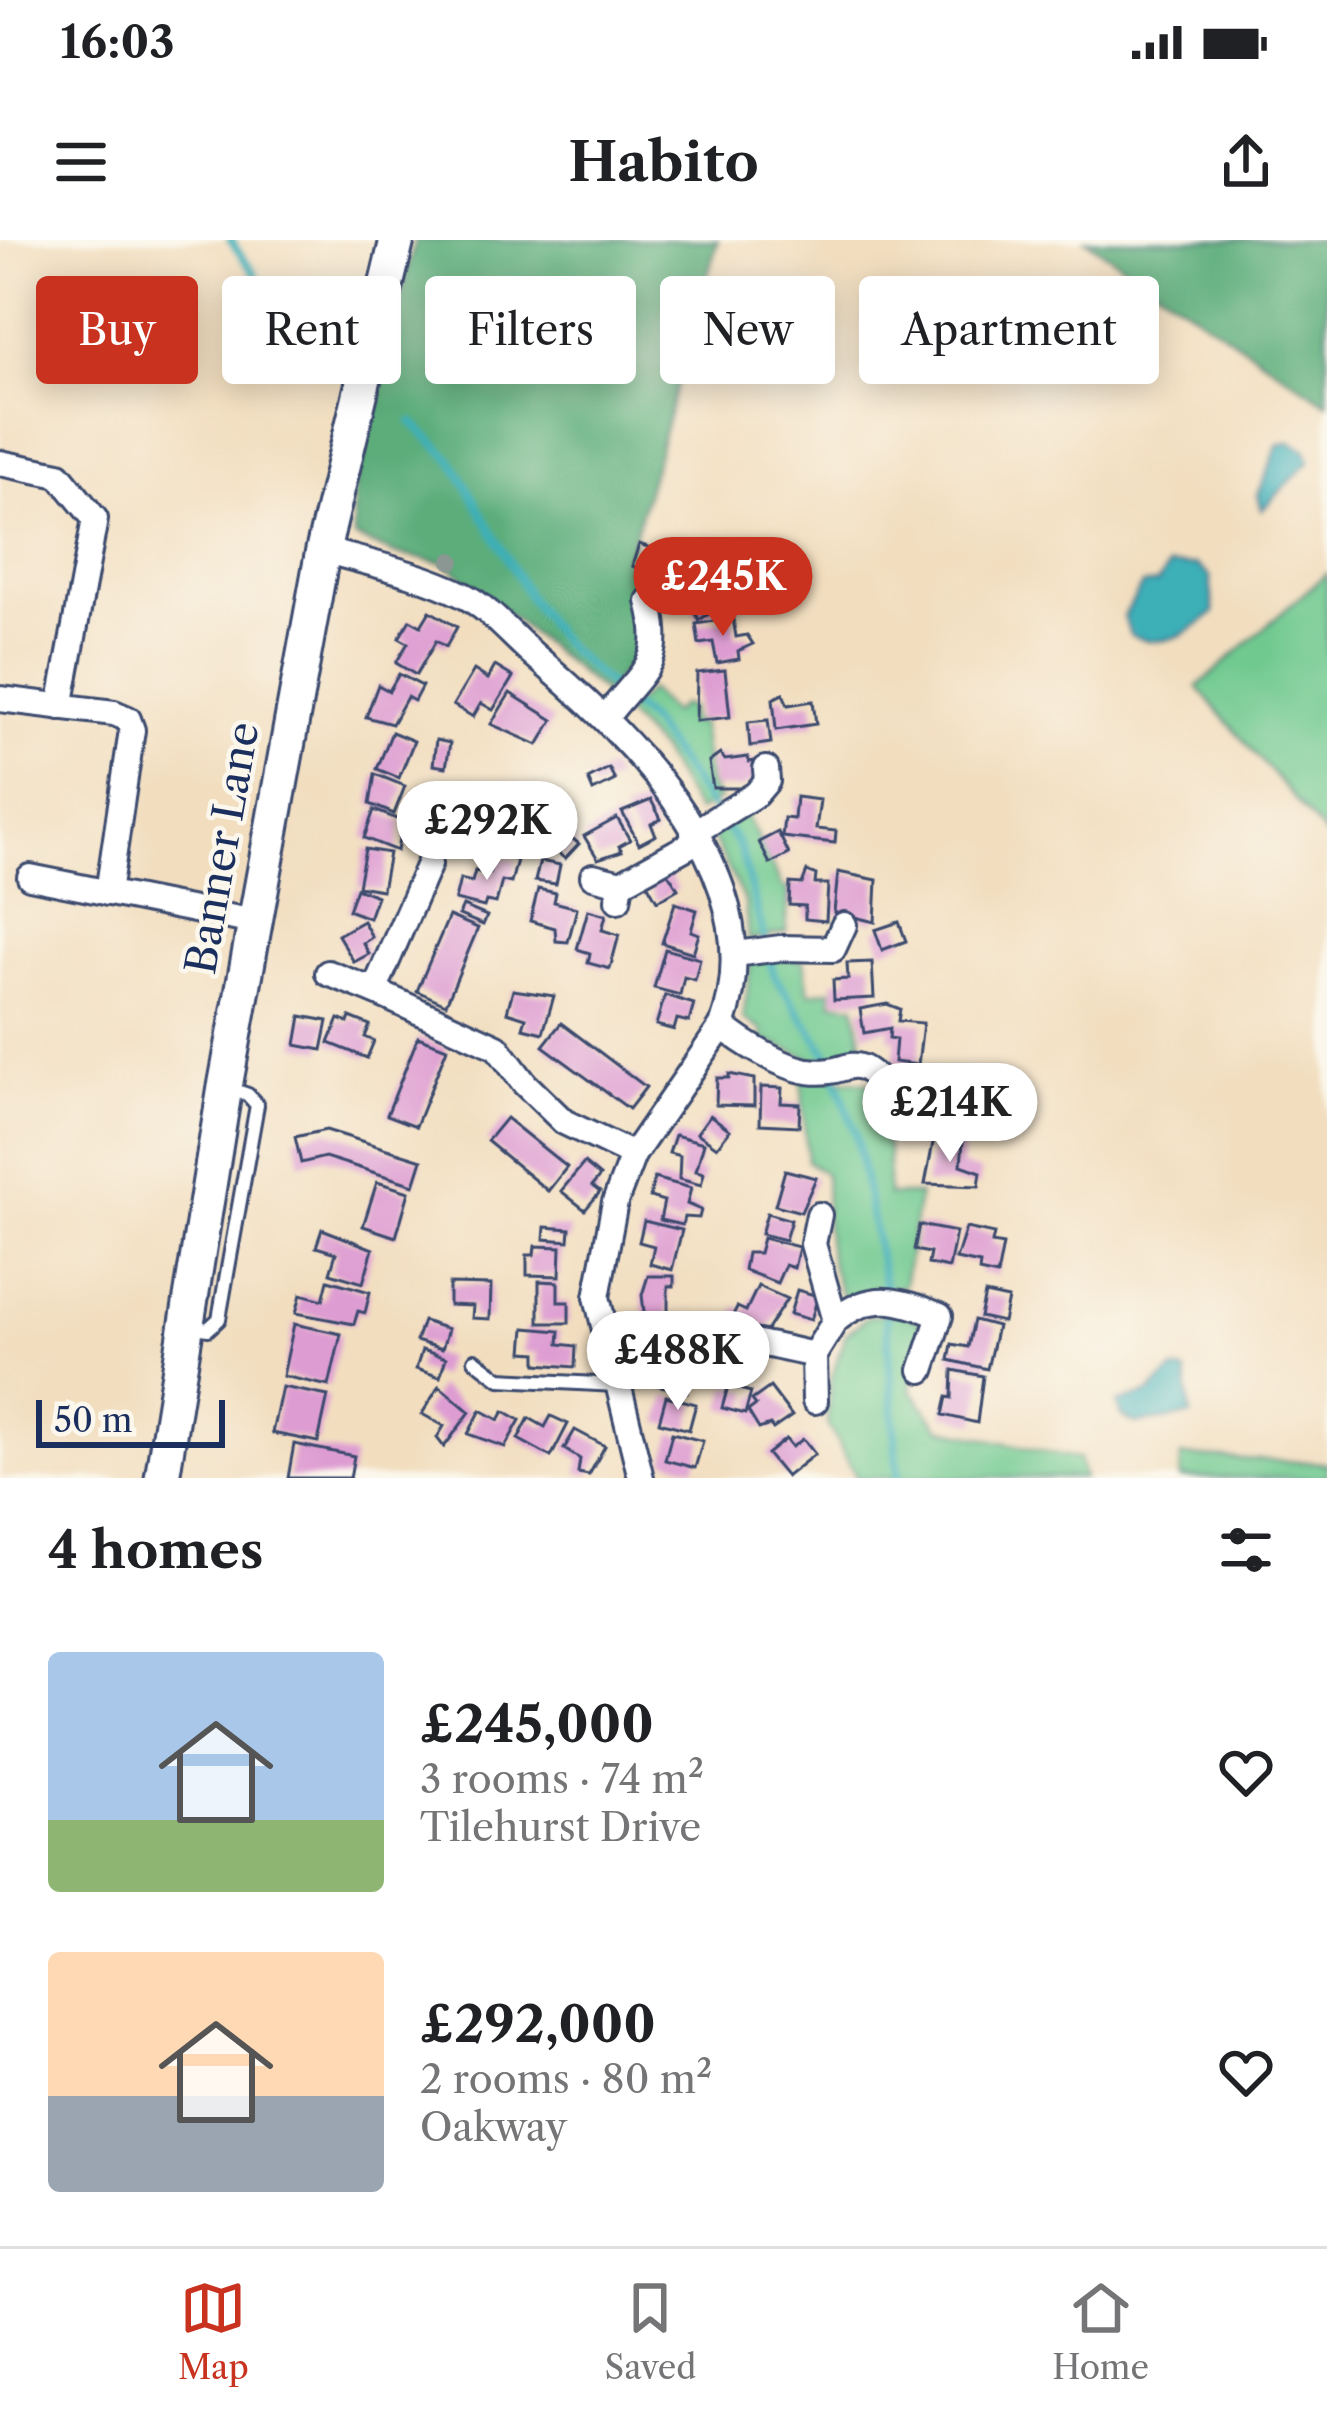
<!DOCTYPE html>
<meta charset="utf-8">
<style>
body{margin:0;font-family:"Libre Caslon Text",serif;background:#f6f6f6;color:#202124;height:100vh;display:flex;flex-direction:column;font-size:45px;white-space:nowrap}
*{box-sizing:border-box;margin:0}
p{font-size:39px;color:#757577}
.icon{flex:none;width:66px;height:66px;fill:none;stroke:currentColor;stroke-width:2;stroke-linecap:round;stroke-linejoin:round}
.map{position:relative;height:1238px;overflow:hidden}
.drawer{display:flex;flex-direction:column;background:#fff;flex:1}
.drawer>*{flex:none}
.hud{position:absolute;left:36px;top:36px;width:1257px;height:108px;display:flex;gap:24px}
.scale{position:absolute;left:36px;bottom:30px;width:189px;box-sizing:border-box;padding-left:12px;border:6px solid #1b2f5e;border-top:0;font-size:33px;line-height:42px;white-space:nowrap;color:#1b2f5e;-webkit-text-stroke:9px #fbf7ec;paint-order:stroke}
.price{position:absolute;translate:-50% -102px;padding:0 27px;border-radius:42px;background:#fff;color:#222;font-size:39px;line-height:78px;filter:drop-shadow(0 3px 6px #0008)}
.price::after{content:'';position:absolute;left:50%;top:72px;width:36px;height:27px;margin-left:-18px;background:inherit;clip-path:polygon(0 0,100% 0,50% 100%)}
.price.selected{background:#c8321e;color:#fff}
ul{padding:0;list-style:none}
li{display:flex;align-items:center;gap:36px;height:300px;padding:0 48px}
li span{display:grid;place-items:center;flex:none;width:336px;height:240px;border-radius:12px;color:#555}
li>.icon{margin-inline-start:auto}
span .icon{width:144px;height:144px;fill:#fffc;stroke-width:1}
li b{font-size:51px}
h2{display:flex;justify-content:space-between;align-items:center;height:144px;padding:0 48px;font-size:51px}
.tag{padding:0 42px;border-radius:12px;background:#fff;box-shadow:0 6px 30px #0003;font-size:42px;line-height:108px}
.tag.selected{background:#c8321e;color:#fff}
.status{display:flex;justify-content:space-between;align-items:center;height:84px;padding:0 60px;background:#fff;direction:ltr}
.status svg{height:33px;fill:currentColor}
header{display:flex;justify-content:space-between;align-items:center;height:156px;padding:0 48px;background:#fff;font-size:54px;font-weight:700}
.tab-bar{display:flex;justify-content:space-around;align-items:center;height:168px;border-top:3px solid #e0e0e0;background:#fff;font-size:33px;color:#757577}
.tab-bar a{display:grid;justify-items:center;gap:6px}
.tab-bar .selected{color:#c8321e}
.map>svg:first-child{display:block}
.green{fill:#70c98f;stroke:#467c76;stroke-width:3}
.forest{fill:#5cad7a;stroke:#3c6e6c;stroke-width:3}
.water{fill:#3eafb7;stroke:#2c6f8a;stroke-width:3}
.lines{fill:none;stroke-linecap:round;stroke-linejoin:round}
.stream{stroke:#3eafb7;stroke-width:8}
.building{fill:#de9dd2}
.lane-casing{stroke:#3b496d;stroke-width:18}
.street-casing{stroke:#3b496d;stroke-width:30}
.secondary-casing{stroke:#3b496d;stroke-width:39}
.lane{stroke:#fff;stroke-width:12}
.street{stroke:#fff;stroke-width:24}
.secondary{stroke:#fff;stroke-width:33}
.tree{fill:#8a9792}
.labels{text-anchor:middle;dominant-baseline:central;stroke-width:9;stroke-linejoin:round;paint-order:stroke}
.street-label{font-size:42px;fill:#1b2f5e;stroke:#fbf7ec}
</style>
<div class="status"><b>16:03</b><svg viewBox="0 0 49 12"><path d="M0 12V9h3v3zM5 12V6h3v6zM10 12V3h3v9zM15 12V0h3v12zM26 1h20v11H26zM47 4h2v5h-2z"/></svg></div>
<header><svg class="icon" aria-label="menu" viewBox="0 0 24 24"><path d="M4 6h16M4 12h16M4 18h16"/></svg>Habito<svg class="icon" aria-label="share" viewBox="0 0 24 24"><path d="M12 15V3M7 8l5-5 5 5M5 13v7h14v-7"/></svg></header>
<div class="map">
<svg width="1327" height="1238" viewBox="0 0 1327 1238">
<rect width="100%" height="100%" fill="#fbf7ec"/>
<filter id="ink" filterUnits="userSpaceOnUse"><feTurbulence type="fractalNoise" baseFrequency=".00833" numOctaves="2"/><feDisplacementMap in="SourceGraphic" scale="24" xChannelSelector="R" yChannelSelector="G"/><feConvolveMatrix kernelMatrix="1 2 1 2 8 2 1 2 1" color-interpolation-filters="sRGB"/></filter>
<filter id="wash" filterUnits="userSpaceOnUse"><feTurbulence type="fractalNoise" baseFrequency=".004" numOctaves="4" result="noise"/><feDisplacementMap in="SourceGraphic" scale="48" xChannelSelector="R" yChannelSelector="G"/><feGaussianBlur stdDeviation="2.7" result="paint"/><feColorMatrix in="noise" values="0 0 0 0 0 0 0 0 0 0 0 0 0 0 0 0 0 1.4 0 .05"/><feComposite in="paint" operator="in"/></filter>
<g filter="url(#wash)">
<rect width="100%" height="100%" fill="#f2debf"/>
<!-- green -->
<g class="green">
<polygon points="1327,333 1327,597 1197,447"/>
<polygon points="649,450 672,473 682,465 690,468 691,483 701,483 708,543 719,559 697,572 660,511 625,474"/>
<polygon points="745,573 783,648 789,649 786,692 748,700 745,662 709,591"/>
<polygon points="783,716 804,721 809,753 831,750 832,762 855,765 864,812 815,820 762,799 763,791 743,778 751,723"/>
<path d="M 801,835 L 870,843 L 888,912 L 888,955 L 919,955 L 904,1046 L 845,1061 C 821,1012 827,985 825,934 L 807,921 Z"/>
<polygon points="901,1072 922,1084 911,1149 940,1188 1079,1219 1084,1238 857,1238 827,1184 831,1140 845,1095 867,1077"/>
<polygon points="1181,1216 1327,1223 1327,1238 1180,1238"/>
</g>
<!-- forest -->
<g class="forest">
<polygon points="415,0 718,0 627,322 646,402 605,454 447,324 392,313 354,297 353,254"/>
<polygon points="1086,0 1327,0 1327,163"/>
</g>
<!-- water -->
<g class="water">
<polygon points="1290,202 1305,209 1310,221 1262,270 1258,255 1278,205"/>
<path d="M 1196,325 L 1210,336 L 1214,373 C 1188,394 1164,410 1130,395 L 1124,376 L 1142,345 L 1157,343 L 1169,326 Z"/>
<polygon points="1173,1130 1186,1132 1191,1176 1135,1184 1122,1176 1117,1163 1149,1153"/>
</g>
<g class="lines">
<!-- stream -->
<g class="stream">
<polyline points="230,0 290,82 353,143"/>
<polyline points="412,182 452,220 531,361 563,404 650,482 740,607 774,735 827,813 856,895 884,1043 898,1238"/>
</g>
</g>
<g id="blocks">
<!-- building -->
<g class="building">
<polygon points="639,304 674,316 666,338 632,326"/>
<polygon points="697,323 706,348 720,345 727,356 726,363 699,380 690,362 676,370 665,353 682,344 677,335"/>
<polygon points="430,371 457,387 446,407 436,401 416,435 396,423 408,403 399,398 410,380 421,386"/>
<polygon points="733,378 736,397 747,395 753,404 738,411 739,419 717,423 713,402 699,404 696,384"/>
<polygon points="495,426 513,437 493,470 481,463 473,477 453,465 474,430 488,439"/>
<polygon points="725,430 730,477 696,481 697,433"/>
<polygon points="399,434 422,446 414,461 407,457 392,484 366,477 378,445 389,451"/>
<polygon points="510,453 553,480 538,505 491,484"/>
<polygon points="783,454 788,465 813,461 816,484 776,490 773,459"/>
<polygon points="768,480 771,503 750,506 748,482"/>
<polygon points="392,492 414,501 399,538 377,529"/>
<polygon points="436,500 450,503 446,527 433,525"/>
<polygon points="720,514 725,520 748,517 749,522 755,521 758,538 741,548 713,548 709,522"/>
<polygon points="609,528 615,540 593,551 588,539"/>
<polygon points="375,534 405,546 394,574 370,564"/>
<polygon points="446,552 484,559 477,597 455,593 457,579 442,576"/>
<polygon points="796,557 820,560 816,589 836,591 835,603 782,597 784,578 794,579"/>
<polygon points="489,560 539,570 534,597 509,592 508,597 483,588"/>
<polygon points="651,560 661,579 651,584 656,595 639,604 622,572"/>
<polygon points="374,570 402,581 397,611 364,598"/>
<polygon points="617,578 630,600 619,606 622,611 598,619 584,596"/>
<polygon points="559,587 579,604 565,619 546,602"/>
<polygon points="778,592 789,614 770,624 759,602"/>
<polygon points="365,609 389,613 382,650 358,646"/>
<polygon points="494,615 517,620 511,643 502,641 496,663 486,661 484,667 455,660 460,639 472,642 475,631 489,634"/>
<polygon points="540,621 560,625 556,644 535,641"/>
<polygon points="667,631 678,649 657,661 647,643"/>
<polygon points="807,631 816,635 815,644 828,644 826,681 805,679 805,666 789,665 790,643 802,644"/>
<polygon points="838,632 877,640 875,682 834,672"/>
<polygon points="356,648 377,656 369,678 348,670"/>
<polygon points="538,649 556,653 554,662 577,668 568,702 556,701 555,688 530,681"/>
<polygon points="675,663 697,670 691,691 699,694 693,713 662,703"/>
<polygon points="463,666 487,676 483,685 459,675"/>
<polygon points="588,670 606,675 602,690 619,695 610,729 588,723 590,713 577,709"/>
<polygon points="449,676 478,688 446,764 417,751"/>
<polygon points="363,681 372,697 363,703 369,714 354,722 338,695"/>
<polygon points="899,682 906,701 882,710 875,690"/>
<polygon points="665,709 700,719 695,740 684,737 680,755 654,748"/>
<polygon points="872,722 874,758 834,760 833,740 848,739 847,723"/>
<polygon points="513,750 554,756 543,793 523,788 526,778 507,772"/>
<polygon points="665,755 694,764 689,782 677,779 674,790 656,785"/>
<polygon points="887,764 900,769 898,781 923,783 918,825 894,822 896,799 889,798 890,788 864,793 860,769"/>
<polygon points="301,776 328,781 322,810 296,805"/>
<polygon points="350,777 370,785 365,797 374,801 367,818 329,803 339,779 348,783"/>
<polygon points="561,783 646,847 629,869 543,806"/>
<polygon points="418,797 447,808 416,886 387,875"/>
<polygon points="925,832 949,834 946,856 940,855 940,862 961,865 959,882 937,879 936,891 910,887 915,847 923,848"/>
<polygon points="729,834 754,839 754,866 716,865 717,838 729,838"/>
<polygon points="761,847 782,848 781,863 800,864 799,886 760,884"/>
<polygon points="710,875 730,890 717,907 697,893"/>
<polygon points="506,878 567,927 548,951 487,901"/>
<polygon points="326,890 422,920 414,945 325,917 301,923 295,897"/>
<polygon points="675,895 704,903 696,931 704,933 701,945 679,939 680,916 669,913"/>
<polygon points="934,898 963,901 961,925 981,932 979,946 925,944"/>
<polygon points="584,923 600,936 592,946 600,952 585,970 561,951"/>
<polygon points="785,930 816,938 801,972 775,965"/>
<polygon points="654,938 691,948 687,964 701,970 699,978 684,977 682,985 660,980 664,961 650,957"/>
<polygon points="377,942 409,952 396,997 363,986"/>
<polygon points="767,973 791,980 785,1000 761,994"/>
<polygon points="644,981 682,990 672,1030 650,1024 654,1006 639,1002"/>
<polygon points="919,985 956,992 949,1028 928,1024 930,1013 914,1010"/>
<polygon points="545,987 570,989 569,1001 544,999"/>
<polygon points="966,988 994,994 992,1003 1003,1005 997,1036 979,1032 980,1024 956,1019"/>
<polygon points="322,989 373,1009 363,1043 330,1033 336,1013 316,1007"/>
<polygon points="763,998 799,1007 794,1028 785,1025 777,1043 744,1030 747,1013 759,1013"/>
<polygon points="535,1006 561,1007 560,1036 527,1035 527,1015 534,1015"/>
<polygon points="648,1036 674,1036 674,1046 668,1046 668,1080 645,1080 642,1055"/>
<polygon points="328,1040 370,1052 365,1073 358,1071 354,1084 296,1073 301,1054 323,1060"/>
<polygon points="539,1041 558,1042 558,1062 569,1062 569,1083 539,1083"/>
<polygon points="449,1044 491,1045 490,1079 472,1078 473,1066 449,1065"/>
<polygon points="758,1046 787,1059 764,1094 731,1079 737,1067 746,1071"/>
<polygon points="797,1050 818,1056 811,1080 790,1074"/>
<polygon points="985,1054 1008,1059 1003,1082 980,1077"/>
<polygon points="974,1080 997,1086 987,1129 949,1120 952,1104 968,1107"/>
<polygon points="423,1081 448,1089 442,1109 416,1101"/>
<polygon points="294,1084 341,1094 329,1146 283,1136"/>
<polygon points="525,1088 560,1091 559,1104 576,1106 575,1127 537,1124 537,1113 523,1112"/>
<polygon points="422,1110 446,1118 440,1137 416,1129"/>
<polygon points="674,1118 693,1123 687,1152 656,1145 661,1126 672,1129"/>
<polygon points="953,1130 983,1136 977,1183 943,1175 947,1157 952,1158"/>
<polygon points="439,1146 470,1172 444,1207 437,1198 444,1186 422,1174"/>
<polygon points="728,1146 751,1152 745,1174 722,1168"/>
<polygon points="282,1147 328,1156 318,1202 272,1193"/>
<polygon points="770,1147 792,1176 773,1189 770,1185 759,1189 748,1171 756,1165 752,1160"/>
<polygon points="666,1156 696,1164 689,1190 659,1182"/>
<polygon points="481,1170 499,1180 504,1171 520,1180 505,1207 468,1194"/>
<polygon points="551,1176 568,1184 551,1217 518,1199 529,1178 545,1187"/>
<polygon points="575,1190 605,1206 589,1235 578,1233 580,1219 564,1209"/>
<polygon points="672,1193 703,1201 695,1228 665,1220"/>
<polygon points="786,1199 792,1207 803,1199 815,1214 786,1237 767,1214"/>
<polygon points="294,1204 354,1216 350,1238 288,1238"/>
</g>
</g>
</g>
<g filter="url(#ink)">
<use href="#blocks" fill-opacity="0" stroke="#3b496d" stroke-width="3"/>
<g class="lines">
<!-- lane casing -->
<g class="lane-casing">
<g id="lane">
<polyline points="186,1085 208,1089 219,1079 257,865 248,855 225,847"/>
<polyline points="475,1120 500,1139 617,1145"/>
</g>
</g>
<!-- street casing -->
<g class="street-casing">
<g id="street">
<polyline points="0,223 59,235 95,279 60,467"/>
<path d="M 323,310 C 369,323 421,334 463,355 C 489,368 512,396 534,415 C 636,502 775,637 722,786 L 633,915 L 615,962 L 597,1057 L 641,1238"/>
<polyline points="0,459 114,473 128,479 132,490 108,653"/>
<path d="M 606,477 C 642,430 666,425 649,361"/>
<polyline points="693,593 756,554 767,541 766,529"/>
<polyline points="429,624 374,751 497,807 525,844 564,882 633,915"/>
<polyline points="593,636 621,643 618,660"/>
<polyline points="30,637 254,682"/>
<polyline points="621,643 697,601"/>
<polyline points="735,714 781,708 833,709 844,685"/>
<polyline points="328,733 374,751"/>
<path d="M 722,786 C 742,803 782,827 808,831 C 856,837 847,804 892,853"/>
<path d="M 835,1081 C 870,1051 901,1059 940,1076 L 922,1130"/>
<path d="M 609,1115 C 692,1087 730,1096 814,1115 L 815,1161"/>
<polyline points="814,1115 835,1081 813,1004 819,975"/>
</g>
</g>
<!-- secondary casing -->
<g class="secondary-casing">
<polyline id="secondary" points="162,1238 225,847 323,310 397,0"/>
</g>
<!-- lane -->
<use href="#lane" class="lane"/>
<!-- street -->
<use href="#street" class="street"/>
<!-- secondary -->
<use href="#secondary" class="secondary"/>
</g>
<!-- trees -->
<circle class="tree" cx="452" cy="321" r="9"/>
</g>
<g class="labels">
<!-- street labels -->
<g class="street-label">
<text transform="translate(222 608) rotate(-80)">Banner Lane</text>
</g>
</g>
</svg>
<div class="scale">50 m</div>
<b class="price selected" style="left:723px;top:399px">£245K</b>
<b class="price" style="left:487px;top:643px">£292K</b>
<b class="price" style="left:950px;top:925px">£214K</b>
<b class="price" style="left:678px;top:1173px">£488K</b>
<div class="hud">
<a class="tag selected">Buy</a>
<a class="tag">Rent</a>
<a class="tag">Filters</a>
<a class="tag">New</a>
<a class="tag">Apartment</a>
</div>
</div>
<section class="drawer">
<h2>4 homes<svg class="icon" aria-label="filters" viewBox="0 0 24 24"><path d="M4 7h16M4 17h16"/><circle cx="9" cy="7" r="2"/><circle cx="15" cy="17" r="2"/></svg></h2>
<ul>
<li><span style="background:linear-gradient(#a9c7e8 70%,#8fb573 0)"><svg class="icon" aria-label="home" viewBox="0 0 24 24"><path d="M3 11l9-7 9 7M6 9v11h12V9"/></svg></span><div><b>£245,000</b><p>3 rooms · 74 m²</p><p>Tilehurst Drive</p></div><svg class="icon" aria-label="heart" viewBox="0 0 24 24"><path d="M12 20l-8-8c-3-5 5-10 8-4 3-6 11-1 8 4z"/></svg></li>
<li><span style="background:linear-gradient(#ffd9b3 60%,#9aa5b1 0)"><svg class="icon" aria-label="home" viewBox="0 0 24 24"><path d="M3 11l9-7 9 7M6 9v11h12V9"/></svg></span><div><b>£292,000</b><p>2 rooms · 80 m²</p><p>Oakway</p></div><svg class="icon" aria-label="heart" viewBox="0 0 24 24"><path d="M12 20l-8-8c-3-5 5-10 8-4 3-6 11-1 8 4z"/></svg></li>
</ul>
</section>
<nav class="tab-bar">
<a class="selected"><svg class="icon" aria-label="map" viewBox="0 0 24 24"><path d="M3 6l6-2 6 2 6-2v14l-6 2-6-2-6 2zM9 4v14M15 6v14"/></svg>Map</a>
<a><svg class="icon" aria-label="saved" viewBox="0 0 24 24"><path d="M7 4h10v16l-5-4-5 4z"/></svg>Saved</a>
<a><svg class="icon" aria-label="home" viewBox="0 0 24 24"><path d="M3 11l9-7 9 7M6 9v11h12V9"/></svg>Home</a>
</nav>
